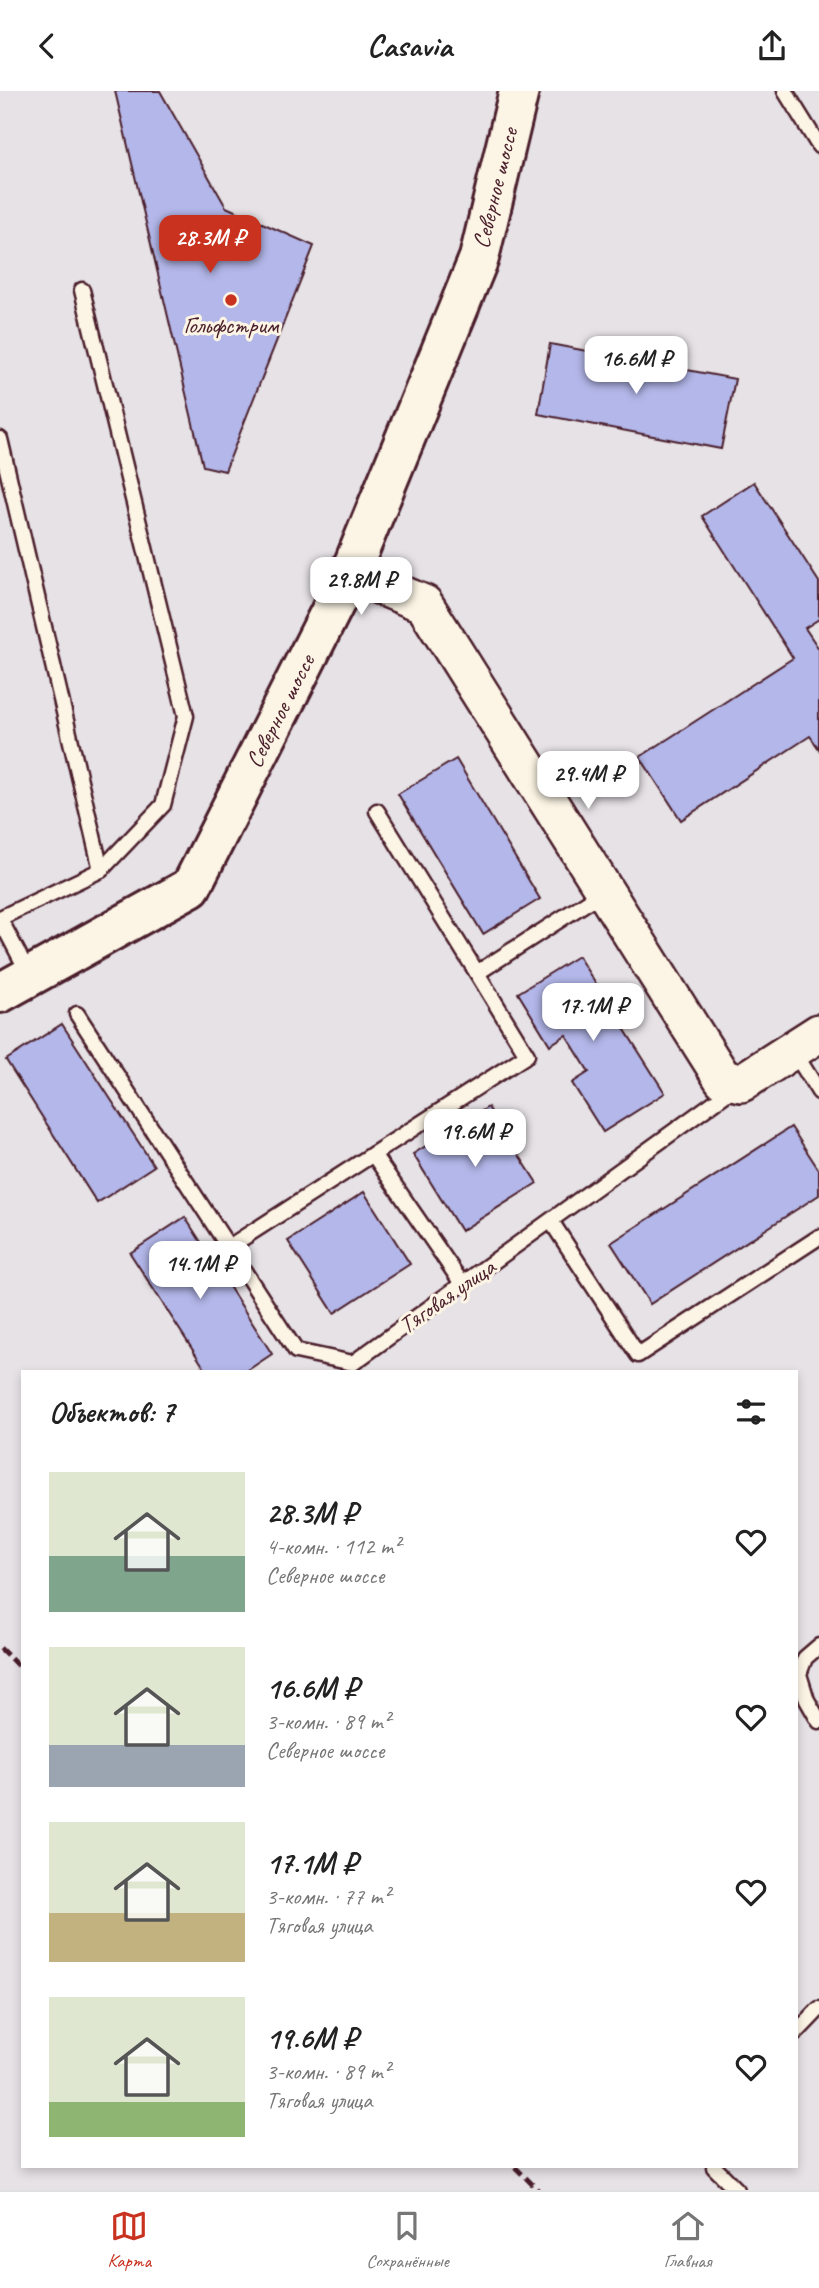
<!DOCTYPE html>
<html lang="ru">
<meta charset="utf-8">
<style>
body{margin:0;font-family:Caveat,sans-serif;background:#f6f6f6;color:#222;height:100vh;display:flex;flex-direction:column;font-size:26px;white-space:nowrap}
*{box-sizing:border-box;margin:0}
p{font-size:23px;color:#767676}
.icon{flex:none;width:38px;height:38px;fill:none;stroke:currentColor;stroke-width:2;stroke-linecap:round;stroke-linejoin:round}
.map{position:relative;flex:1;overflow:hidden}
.drawer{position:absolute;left:21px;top:1279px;width:777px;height:798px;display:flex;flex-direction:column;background:#fff;border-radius:0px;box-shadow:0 4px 10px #0003}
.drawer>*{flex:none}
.price{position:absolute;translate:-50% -60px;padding:0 16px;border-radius:14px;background:#fff;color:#222;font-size:23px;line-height:46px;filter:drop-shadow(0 2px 4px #0008)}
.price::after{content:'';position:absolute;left:50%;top:42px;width:21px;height:16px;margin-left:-10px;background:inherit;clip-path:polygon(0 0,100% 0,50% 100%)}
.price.current{background:#c8321e;color:#fff}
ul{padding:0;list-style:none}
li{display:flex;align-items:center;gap:21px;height:175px;padding:0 28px}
li span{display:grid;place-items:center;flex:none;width:196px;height:140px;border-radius:0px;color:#555}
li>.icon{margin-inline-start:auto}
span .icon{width:84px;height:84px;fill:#fffc;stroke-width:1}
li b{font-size:30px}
h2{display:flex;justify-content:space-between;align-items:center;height:84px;padding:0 28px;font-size:30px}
header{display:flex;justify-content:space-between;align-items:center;height:91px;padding:0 28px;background:#fff;font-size:32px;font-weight:700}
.tab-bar{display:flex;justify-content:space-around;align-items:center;height:98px;border-top:2px solid #e0e0e0;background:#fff;font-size:19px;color:#767676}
.tab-bar a{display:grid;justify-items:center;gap:4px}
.tab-bar .current{color:#c8321e}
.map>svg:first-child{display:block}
.building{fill:#b3b7e9;stroke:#4a1f2b;stroke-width:2}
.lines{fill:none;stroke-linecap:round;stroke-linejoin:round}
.service-casing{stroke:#4a1f2b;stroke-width:19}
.tertiary-casing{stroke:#4a1f2b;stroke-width:42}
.secondary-casing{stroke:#4a1f2b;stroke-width:44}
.service{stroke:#fcf5e5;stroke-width:14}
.tertiary{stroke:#fcf5e5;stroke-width:37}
.secondary{stroke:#fcf5e5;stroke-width:38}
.rail{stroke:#4a1f2b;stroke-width:5;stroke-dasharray:10 5;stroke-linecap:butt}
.poi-dot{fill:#c8321e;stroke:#fcf5e5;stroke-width:2.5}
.labels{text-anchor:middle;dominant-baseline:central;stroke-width:6;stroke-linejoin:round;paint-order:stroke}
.street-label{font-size:24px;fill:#4a1f2b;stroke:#fcf5e5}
.poi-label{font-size:24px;fill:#4a1f2b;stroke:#fcf5e5}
</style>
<header><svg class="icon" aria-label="back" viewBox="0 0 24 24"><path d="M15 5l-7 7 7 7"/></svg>Casavia<svg class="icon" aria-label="share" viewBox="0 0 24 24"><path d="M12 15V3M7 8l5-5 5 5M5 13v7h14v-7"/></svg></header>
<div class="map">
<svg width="819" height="2099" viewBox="0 0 819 2099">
<rect width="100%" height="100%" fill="#e6e2e6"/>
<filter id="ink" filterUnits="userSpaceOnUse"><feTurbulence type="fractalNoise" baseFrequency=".0143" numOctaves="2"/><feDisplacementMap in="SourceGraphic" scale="14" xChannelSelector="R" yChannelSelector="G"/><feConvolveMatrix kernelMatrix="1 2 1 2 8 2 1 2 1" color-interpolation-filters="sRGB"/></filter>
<g filter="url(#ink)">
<!-- building -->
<g class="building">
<polygon points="115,0 160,0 226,116 314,155 225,380 203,375"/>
<polygon points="550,253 735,288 721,358 538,323"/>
<polygon points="754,391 819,491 819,528 805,537 819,558 819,658 810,645 681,729 640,666 793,567 702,425"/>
<polygon points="456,668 540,808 483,843 398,703"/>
<polygon points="578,865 665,1002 603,1041 572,992 589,981 566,944 550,954 518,902"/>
<polygon points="62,933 154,1075 97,1112 6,969"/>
<polygon points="488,1016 537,1092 461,1140 413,1063"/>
<polygon points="791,1036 819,1079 819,1104 650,1213 611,1152"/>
<polygon points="364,1101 410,1173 334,1222 288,1150"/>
<polygon points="185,1126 272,1263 245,1281 207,1281 130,1162"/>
</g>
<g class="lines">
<!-- service casing -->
<g class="service-casing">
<g id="service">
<polyline points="785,0 819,55"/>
<polyline points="82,199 186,625 163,714 101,779"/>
<polyline points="0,348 101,779 0,827"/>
<polyline points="377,720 477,882 603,801"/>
<polyline points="0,828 30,885"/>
<polyline points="77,923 296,1260 353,1272 734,997"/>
<polyline points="794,961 819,1001"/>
<polyline points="373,1063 463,1194"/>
<polyline points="551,1130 638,1264 819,1146"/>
<polyline points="229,1156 527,964 477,882"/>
<polyline points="819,1555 805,1567 799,1583 807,1609 819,1630"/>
<polyline points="796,1942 819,1918"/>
<polyline points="714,2076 737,2099"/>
</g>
</g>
<!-- tertiary casing -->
<g class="tertiary-casing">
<polyline id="tertiary" points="350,482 424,513 723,988 741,992 819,942"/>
</g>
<!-- secondary casing -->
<g class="secondary-casing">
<polyline id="secondary" points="0,902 191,796 350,482 479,167 519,0"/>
</g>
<!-- service -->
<use href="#service" class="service"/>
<!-- tertiary -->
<use href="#tertiary" class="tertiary"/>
<!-- secondary -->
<use href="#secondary" class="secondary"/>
<!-- rail -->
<g class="rail">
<polyline points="0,1557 23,1580"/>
<polyline points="515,2076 538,2099"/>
</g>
</g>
</g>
<!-- markers -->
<circle class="poi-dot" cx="231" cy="209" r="7"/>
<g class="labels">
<!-- street labels -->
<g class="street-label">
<text transform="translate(495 97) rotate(-76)">Северное шоссе</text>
<text transform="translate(280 620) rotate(-63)">Северное шоссе</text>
<text transform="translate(447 1205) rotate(-35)">Тяговая улица</text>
</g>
<!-- poi labels -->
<g class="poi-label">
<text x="231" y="234">Гольфстрим</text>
</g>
</g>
</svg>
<b class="price current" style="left:210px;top:184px">28.3M ₽</b>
<b class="price" style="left:636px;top:305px">16.6M ₽</b>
<b class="price" style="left:361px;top:526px">29.8M ₽</b>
<b class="price" style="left:588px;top:720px">29.4M ₽</b>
<b class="price" style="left:593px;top:952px">17.1M ₽</b>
<b class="price" style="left:475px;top:1078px">19.6M ₽</b>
<b class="price" style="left:200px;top:1210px">14.1M ₽</b>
<section class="drawer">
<h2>Объектов: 7<svg class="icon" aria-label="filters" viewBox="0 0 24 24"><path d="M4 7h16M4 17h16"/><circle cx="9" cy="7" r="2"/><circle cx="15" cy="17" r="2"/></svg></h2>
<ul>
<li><span style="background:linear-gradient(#dfe7d0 60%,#7fa58c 0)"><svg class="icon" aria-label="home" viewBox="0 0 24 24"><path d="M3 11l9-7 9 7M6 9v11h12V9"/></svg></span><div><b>28.3M ₽</b><p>4-комн. · 112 m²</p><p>Северное шоссе</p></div><svg class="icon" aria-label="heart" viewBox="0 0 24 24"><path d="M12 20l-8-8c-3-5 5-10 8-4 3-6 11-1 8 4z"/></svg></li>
<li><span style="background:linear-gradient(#dfe7d0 70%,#9aa5b1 0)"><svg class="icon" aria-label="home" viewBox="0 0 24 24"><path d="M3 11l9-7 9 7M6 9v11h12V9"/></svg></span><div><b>16.6M ₽</b><p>3-комн. · 89 m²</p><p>Северное шоссе</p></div><svg class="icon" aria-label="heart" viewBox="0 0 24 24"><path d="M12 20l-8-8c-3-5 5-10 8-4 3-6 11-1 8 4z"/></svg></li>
<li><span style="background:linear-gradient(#dfe7d0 65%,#c2b280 0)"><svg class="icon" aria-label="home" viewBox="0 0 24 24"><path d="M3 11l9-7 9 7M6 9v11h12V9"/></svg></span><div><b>17.1M ₽</b><p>3-комн. · 77 m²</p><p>Тяговая улица</p></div><svg class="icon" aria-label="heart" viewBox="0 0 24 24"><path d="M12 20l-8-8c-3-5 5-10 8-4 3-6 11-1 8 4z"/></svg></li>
<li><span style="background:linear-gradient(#dfe7d0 75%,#8fb573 0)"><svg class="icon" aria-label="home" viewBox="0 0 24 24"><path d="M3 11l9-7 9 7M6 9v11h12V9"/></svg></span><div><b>19.6M ₽</b><p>3-комн. · 89 m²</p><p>Тяговая улица</p></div><svg class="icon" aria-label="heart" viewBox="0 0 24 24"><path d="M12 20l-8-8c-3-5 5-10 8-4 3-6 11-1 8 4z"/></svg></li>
</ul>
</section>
</div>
<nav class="tab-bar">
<a class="current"><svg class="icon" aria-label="map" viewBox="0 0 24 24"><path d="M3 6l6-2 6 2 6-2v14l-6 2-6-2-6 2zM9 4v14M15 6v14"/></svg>Карта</a>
<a><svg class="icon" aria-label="saved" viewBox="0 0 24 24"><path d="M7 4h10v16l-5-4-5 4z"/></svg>Сохранённые</a>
<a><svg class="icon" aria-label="home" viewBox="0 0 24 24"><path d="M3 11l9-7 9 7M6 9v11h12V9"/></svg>Главная</a>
</nav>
